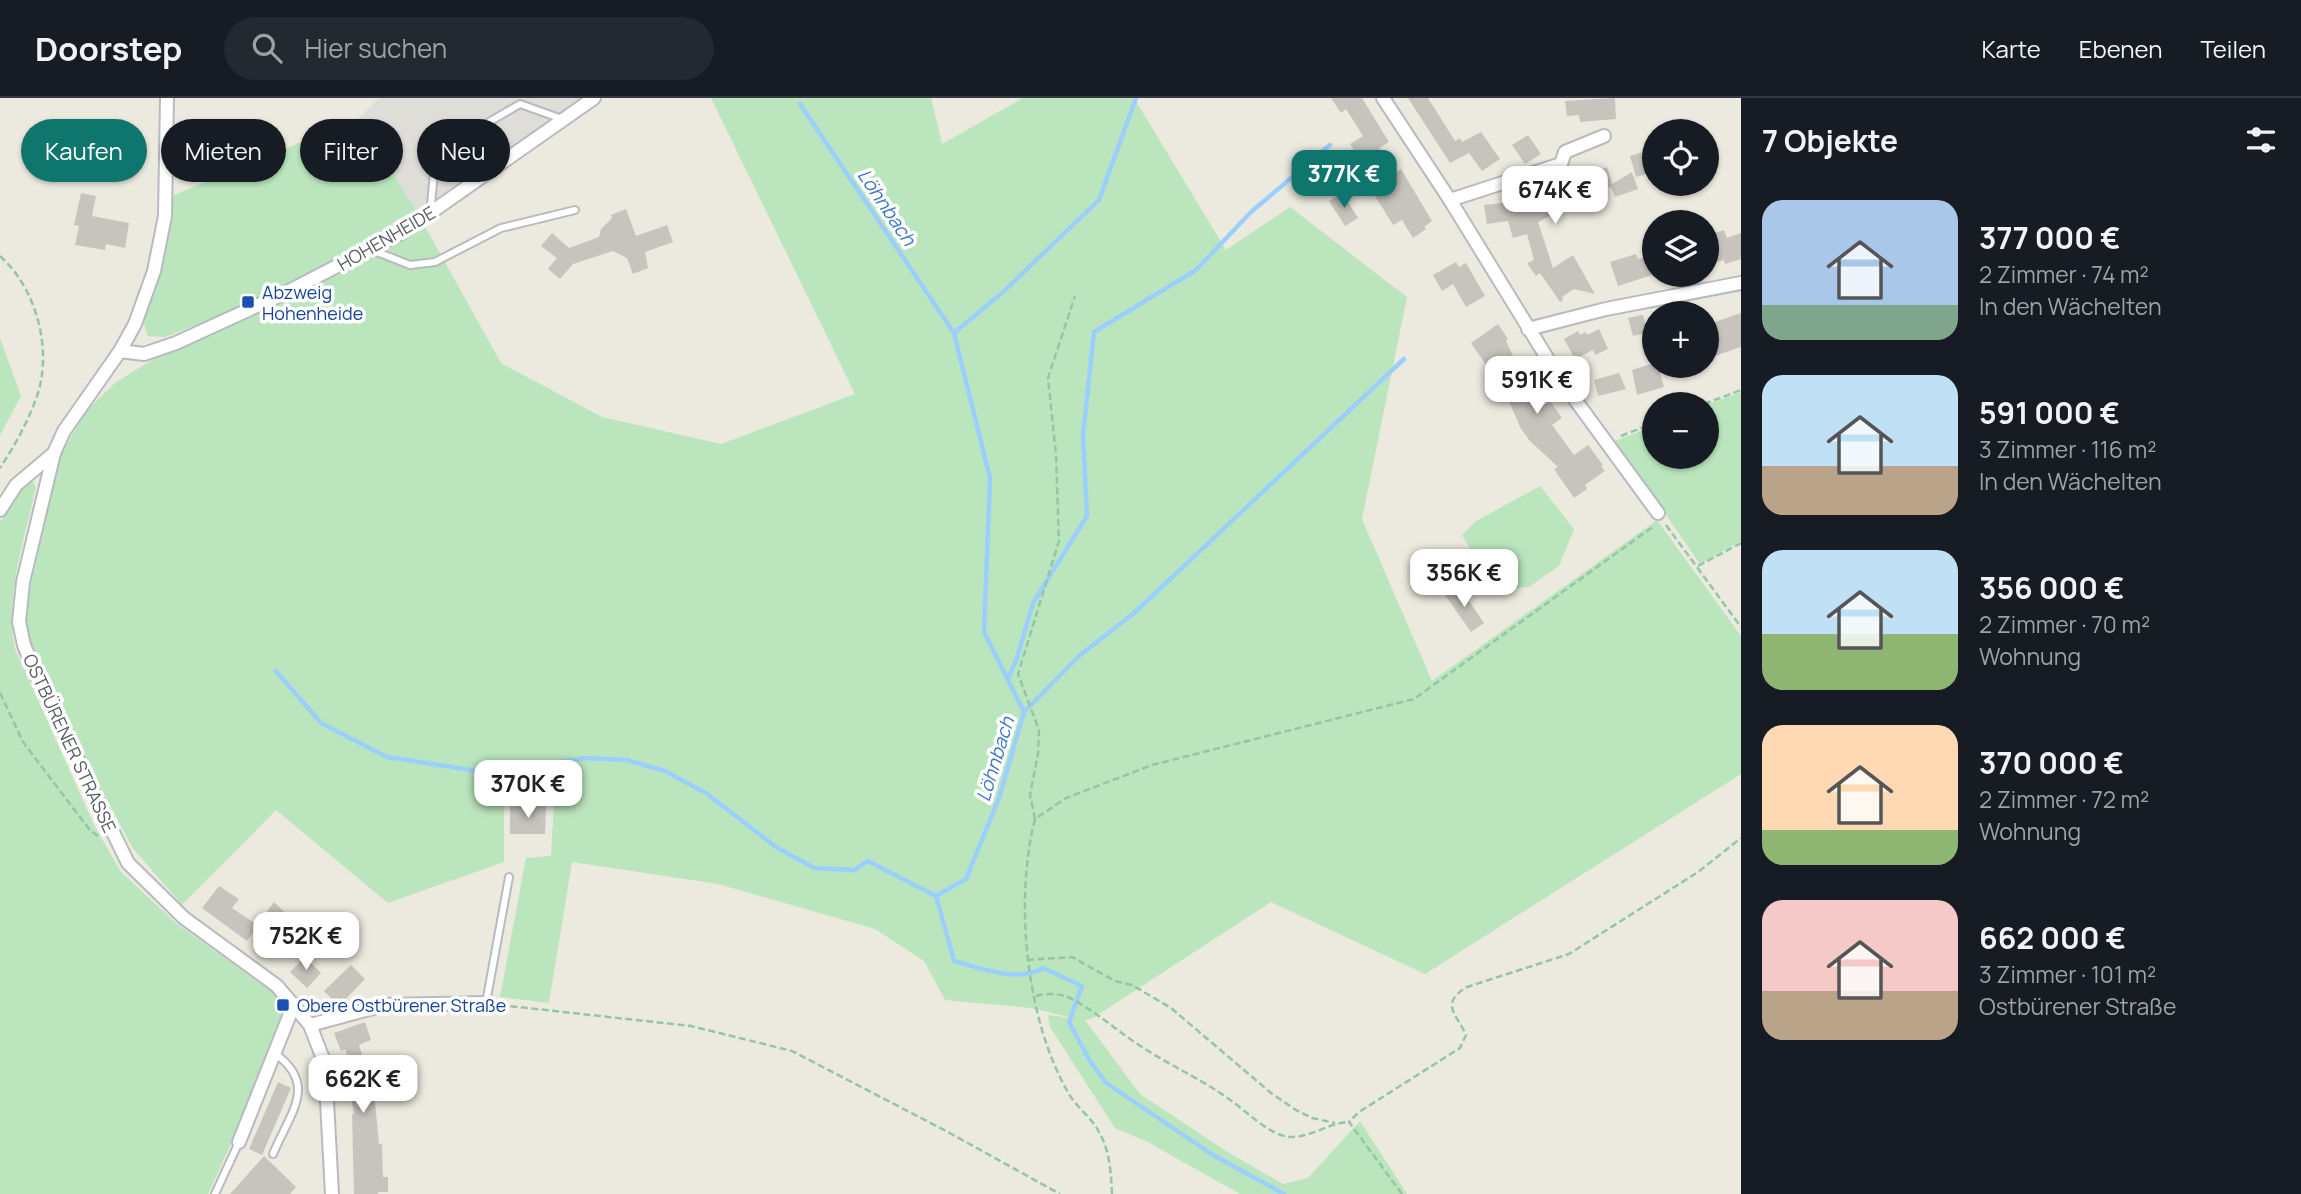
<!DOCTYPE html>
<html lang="de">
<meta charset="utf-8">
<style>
body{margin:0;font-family:Manrope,sans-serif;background:#242831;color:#f1f3f6;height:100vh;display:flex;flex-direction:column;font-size:26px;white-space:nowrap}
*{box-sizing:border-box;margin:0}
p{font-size:23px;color:#9ea1a6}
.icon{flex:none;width:38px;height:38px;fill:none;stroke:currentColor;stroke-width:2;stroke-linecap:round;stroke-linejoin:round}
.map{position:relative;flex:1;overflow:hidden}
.panel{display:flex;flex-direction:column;background:#171b24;width:560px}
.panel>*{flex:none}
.banner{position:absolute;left:21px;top:21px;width:665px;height:63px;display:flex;gap:14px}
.tools{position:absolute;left:1642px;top:21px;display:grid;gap:14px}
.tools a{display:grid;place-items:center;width:77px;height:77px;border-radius:50%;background:#171b24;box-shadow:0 2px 5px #0004;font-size:35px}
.price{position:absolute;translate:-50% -60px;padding:0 16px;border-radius:14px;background:#fff;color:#222;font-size:23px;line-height:46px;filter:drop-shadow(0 2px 4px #0008)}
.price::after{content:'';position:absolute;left:50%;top:42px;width:21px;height:16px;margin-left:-10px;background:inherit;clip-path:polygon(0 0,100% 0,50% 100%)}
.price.current{background:#0f766e;color:#fff}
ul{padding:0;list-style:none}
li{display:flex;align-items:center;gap:21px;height:175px;padding:0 21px}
li span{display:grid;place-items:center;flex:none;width:196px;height:140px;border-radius:21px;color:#555}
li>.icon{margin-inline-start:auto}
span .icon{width:84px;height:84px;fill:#fffc;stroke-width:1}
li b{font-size:30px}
h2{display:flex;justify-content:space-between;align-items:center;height:84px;padding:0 21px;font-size:30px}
.pill{padding:0 24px;border-radius:32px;background:#171b24;box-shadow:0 2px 5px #0004;font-size:24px;line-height:63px}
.pill.current{background:#0f766e;color:#fff}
header{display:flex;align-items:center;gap:42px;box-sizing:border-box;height:98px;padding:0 35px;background:#171b24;border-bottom:2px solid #363941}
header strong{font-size:33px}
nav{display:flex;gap:38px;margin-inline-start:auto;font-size:24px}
.search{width:490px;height:63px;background:#242831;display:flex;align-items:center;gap:18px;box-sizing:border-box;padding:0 24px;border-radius:38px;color:#9ea1a6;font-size:26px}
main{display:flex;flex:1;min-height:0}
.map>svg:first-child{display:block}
.industrial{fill:#dfddd7}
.green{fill:#bae5bd}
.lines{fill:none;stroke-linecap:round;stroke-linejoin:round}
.stream{stroke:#9ccfff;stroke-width:4.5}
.building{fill:#c7c4bd}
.service-casing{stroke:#b7babf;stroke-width:10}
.minor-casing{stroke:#b7babf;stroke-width:16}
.path{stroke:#93c6a5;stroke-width:2.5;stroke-dasharray:7 3.5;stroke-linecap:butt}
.service{stroke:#fff;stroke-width:6}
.minor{stroke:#fff;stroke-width:12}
.transit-dot{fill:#1a4fb4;stroke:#fff;stroke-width:2.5}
.labels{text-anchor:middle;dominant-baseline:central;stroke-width:7;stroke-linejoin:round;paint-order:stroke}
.street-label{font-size:18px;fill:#585c61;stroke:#fff}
.transit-label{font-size:18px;fill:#164399;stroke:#fff;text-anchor:start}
.water-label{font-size:19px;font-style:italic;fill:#3d77c4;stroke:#fff}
</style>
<header>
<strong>Doorstep</strong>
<div class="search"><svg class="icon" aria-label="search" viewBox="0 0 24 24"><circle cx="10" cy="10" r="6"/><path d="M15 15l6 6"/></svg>Hier suchen</div>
<nav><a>Karte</a><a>Ebenen</a><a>Teilen</a></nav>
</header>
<main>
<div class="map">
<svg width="1741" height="1096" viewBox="0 0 1741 1096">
<rect width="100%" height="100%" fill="#eceadf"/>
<!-- industrial -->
<polygon class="industrial" points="379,0 582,0 420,119 359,20"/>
<!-- green -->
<g class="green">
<polygon points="711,0 931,0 942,46 1023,0 1134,0 1226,152 1290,109 1407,199 1362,421 1432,583 1657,422 1741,538 1741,676 1425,876 1271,804 1093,920 1085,922 1140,996 1226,1053 1283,1086 1308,1080 1360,1023 1407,1096 1240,1096 1146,1043 1115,1030 1050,929 1048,917 1073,920 1031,910 945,902 924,863 875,831 718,786 572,764 549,905 500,899 526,760 551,758 554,702 504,697 504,764 388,805 276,712 182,807 132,749 78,647 31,550 26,523 28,499 60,358 86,313 115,285 176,247 422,123 501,265 602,319 721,346 855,296"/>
<path d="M 359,20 L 420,119 L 286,192 L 165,239 L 148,238 C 136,213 156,187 162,163 C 168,142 170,119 174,97 Z"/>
<polygon points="0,240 21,298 0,337"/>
<polygon points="1741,294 1741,443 1700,466 1615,343 1654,328 1654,359 1706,359 1706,307"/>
<path d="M 33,384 L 36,389 C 25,441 4,497 15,551 L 95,729 L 121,774 L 177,826 L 286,904 L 238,1030 L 208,1096 L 0,1096 L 0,424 L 27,385 Z"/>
<polygon points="1540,388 1574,431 1559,468 1529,489 1494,492 1462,437 1476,423"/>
</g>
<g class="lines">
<!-- stream -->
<g class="stream">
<path d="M 800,6 L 954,235 L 990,380 L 984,534 L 1024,614 L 999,700 L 966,781 L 936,798 L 954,863 C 980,870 1018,885 1043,870 L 1082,888 L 1069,924 L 1090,963 L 1106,985 L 1213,1057 L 1284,1096"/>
<polyline points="954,235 1003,194 1099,102 1136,0"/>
<polyline points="276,573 321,625 387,659 497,676 586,660 627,662 665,673 706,695 776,749 814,770 854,772 868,763 936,798"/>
<polyline points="1008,581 1017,560 1033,505 1087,418 1083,337 1094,234 1196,172 1251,114 1330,47"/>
<polyline points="1024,614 1079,558 1134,515 1404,261"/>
</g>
</g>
<!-- building -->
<g class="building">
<polygon points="1331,0 1362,0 1389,44 1379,50 1394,75 1401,71 1432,123 1424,129 1426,131 1413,140 1402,122 1393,127 1362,77 1367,73 1350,46 1363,38 1346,11 1341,15"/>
<polygon points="1408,0 1428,0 1455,43 1460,40 1462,44 1481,34 1500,61 1482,73 1469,55 1450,65"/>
<polygon points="1615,0 1616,21 1580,24 1579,17 1567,18 1565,3"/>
<polygon points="1528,37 1541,56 1525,66 1512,47"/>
<polygon points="1654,51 1654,74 1636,79 1630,58"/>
<polygon points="1607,69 1612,86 1632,74 1638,91 1615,99 1611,89 1567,101 1569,106 1561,109 1562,112 1538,124 1553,170 1573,157 1595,196 1574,191 1562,199 1563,203 1560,204 1540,175 1536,178 1527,165 1534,162 1527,136 1513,140 1508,123 1487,126 1484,107 1537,101 1536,96"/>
<polygon points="81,95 96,98 92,118 129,125 125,150 106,146 105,152 75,147 79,128 74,127"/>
<polygon points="1342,95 1358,120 1345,128 1329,103"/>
<polygon points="626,111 636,138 667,127 673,144 645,154 648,170 633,176 627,160 613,153 573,166 560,181 548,171 557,160 541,148 552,135 569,150 599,139 601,131 612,120 611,117"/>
<polygon points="1724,132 1727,140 1741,135 1741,161 1725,166 1724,162 1706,167 1706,138"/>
<polygon points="1636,156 1638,161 1646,159 1652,177 1618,188 1610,164"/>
<polygon points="1456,164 1459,169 1466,165 1485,198 1466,209 1453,186 1442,193 1433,177"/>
<polygon points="1741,215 1741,249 1706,261 1706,241 1710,240 1706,227"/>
<polygon points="1643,217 1648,235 1633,238 1628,220"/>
<polygon points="1498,226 1508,241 1506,243 1515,262 1512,265 1527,289 1519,292 1522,301 1537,297 1544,307 1550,303 1562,320 1552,327 1574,357 1588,347 1603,367 1601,368 1605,373 1585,387 1587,391 1574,400 1554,371 1558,369 1529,342 1520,329 1506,296 1471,245"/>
<polygon points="1599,231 1608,251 1595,257 1593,252 1575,261 1564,241 1578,233 1580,237 1586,234 1587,237"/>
<polygon points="1654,265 1658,268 1664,289 1637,297 1632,272"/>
<polygon points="1619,275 1626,291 1598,298 1594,282"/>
<polygon points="1458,487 1484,525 1471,534 1445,497"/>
<polygon points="510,708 546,708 545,736 510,736"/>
<polygon points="219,788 239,801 232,810 257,827 274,804 293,822 278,842 258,828 247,843 202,810"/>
<polygon points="305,859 321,875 307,890 290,874"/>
<polygon points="351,867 365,881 339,908 324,893"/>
<polygon points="365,924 371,942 359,947 368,975 376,974 380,993 374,994 379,1046 382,1046 383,1079 388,1079 388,1094 378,1094 378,1096 354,1096 352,1016 354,1016 347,978 354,977 345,951 341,953 334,935"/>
<polygon points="278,984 291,990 262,1057 249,1051"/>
<polygon points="264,1058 296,1089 290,1096 230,1096"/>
</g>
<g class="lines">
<!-- service casing -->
<g class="service-casing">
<g id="service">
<polyline points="430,116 436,55 520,6 562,21"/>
<polyline points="372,152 410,167 435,164 501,130 575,112"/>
<polyline points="486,905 509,779"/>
<path d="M 273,1056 C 290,1015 319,986 274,955"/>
<polyline points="215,1096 239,1044"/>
</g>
</g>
<!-- minor casing -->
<g class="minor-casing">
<g id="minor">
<polyline points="167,0 165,118 154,173 135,226 120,253 64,333 54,355 23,484 19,524 24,547 36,577 128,765 184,820 277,888 310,927 325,966 332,1096"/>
<polyline points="1383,0 1450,102 1560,281 1658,415"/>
<polyline points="1450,102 1561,66 1565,54 1604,38"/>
<polyline points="1528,231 1606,211 1741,185"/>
<polyline points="120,253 144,256 176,245 285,195 403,134 594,0"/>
<polyline points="0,412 16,387 54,355"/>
<polyline points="310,927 384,907 486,905"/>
<polyline points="239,1044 294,906"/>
</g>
</g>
<!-- path -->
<g class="path">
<path d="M 0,158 C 36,190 53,251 37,298 C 28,324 15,347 0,370"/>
<polyline points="1704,306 1741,292"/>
<polyline points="1621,338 1654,325"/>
<polyline points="1666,427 1741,529"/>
<polyline points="1698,468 1741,445"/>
<polyline points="0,595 23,644 89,731 99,739"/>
<polyline points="1035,721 1030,697 1038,656 1039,632 1018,576 1059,443 1056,357 1048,280 1075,198"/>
<polyline points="1027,862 1072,859 1115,883 1132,887 1171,910 1271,995 1296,1012 1312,1020 1335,1025"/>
<path d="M 1036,898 C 1047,895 1061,895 1072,901 C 1097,914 1118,934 1142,949 C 1171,968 1201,981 1229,1001 C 1246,1013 1262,1030 1281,1037 C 1304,1045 1326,1025 1348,1024"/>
<polyline points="500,907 691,928 792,953 946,1033 1060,1096"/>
<path d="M 1112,1096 C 1111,1075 1110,1053 1099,1034 C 1092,1020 1077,1010 1069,996 C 1026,923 1014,803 1035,721 L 1066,700 L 1152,667 L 1414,601 L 1654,428"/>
<path d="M 1402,1096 L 1349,1024 L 1359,1014 L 1460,950 L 1466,937 C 1457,916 1439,906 1467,889 L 1569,856 L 1698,774 L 1741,740"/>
</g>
<!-- service -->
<use href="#service" class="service"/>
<!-- minor -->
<use href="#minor" class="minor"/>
</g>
<!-- markers -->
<g class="transit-dot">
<rect x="241" y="197" width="14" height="14" rx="3.5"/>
<rect x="276" y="900" width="14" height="14" rx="3.5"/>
</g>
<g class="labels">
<!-- street labels -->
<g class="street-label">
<text transform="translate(386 140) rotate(-30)">HOHENHEIDE</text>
<text transform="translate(70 645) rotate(65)">OSTBÜRENER STRASSE</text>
</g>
<!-- transit labels -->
<g class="transit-label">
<text x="262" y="194">Abzweig<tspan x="262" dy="21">Hohenheide</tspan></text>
<text x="297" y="907">Obere Ostbürener Straße</text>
</g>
<!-- water labels -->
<g class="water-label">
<text transform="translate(887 109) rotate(56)">Löhnbach</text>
<text transform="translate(995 661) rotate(-73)">Löhnbach</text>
</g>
</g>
</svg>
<div class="tools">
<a><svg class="icon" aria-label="locate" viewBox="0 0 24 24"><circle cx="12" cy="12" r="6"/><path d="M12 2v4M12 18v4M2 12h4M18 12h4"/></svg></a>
<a><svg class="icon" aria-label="layers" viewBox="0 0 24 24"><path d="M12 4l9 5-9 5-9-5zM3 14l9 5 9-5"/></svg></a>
<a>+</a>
<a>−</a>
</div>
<b class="price current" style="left:1344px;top:112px">377K €</b>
<b class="price" style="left:1555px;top:128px">674K €</b>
<b class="price" style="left:1537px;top:318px">591K €</b>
<b class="price" style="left:1464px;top:511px">356K €</b>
<b class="price" style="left:528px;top:722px">370K €</b>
<b class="price" style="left:306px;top:874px">752K €</b>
<b class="price" style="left:363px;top:1017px">662K €</b>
<div class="banner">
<a class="pill current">Kaufen</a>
<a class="pill">Mieten</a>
<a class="pill">Filter</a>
<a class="pill">Neu</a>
</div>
</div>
<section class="panel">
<h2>7 Objekte<svg class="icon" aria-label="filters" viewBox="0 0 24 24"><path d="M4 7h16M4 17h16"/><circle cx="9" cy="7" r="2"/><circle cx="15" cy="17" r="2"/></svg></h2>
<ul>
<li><span style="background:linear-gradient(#a9c7e8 75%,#7fa58c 0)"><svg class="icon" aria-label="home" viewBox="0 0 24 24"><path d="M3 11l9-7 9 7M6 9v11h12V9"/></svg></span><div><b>377 000 €</b><p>2 Zimmer · 74 m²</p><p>In den Wächelten</p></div></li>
<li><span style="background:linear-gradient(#bfe0f5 65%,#b9a48a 0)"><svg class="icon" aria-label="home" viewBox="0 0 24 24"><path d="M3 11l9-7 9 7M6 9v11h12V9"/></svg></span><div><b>591 000 €</b><p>3 Zimmer · 116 m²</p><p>In den Wächelten</p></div></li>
<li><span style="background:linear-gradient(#bfe0f5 60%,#8fb573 0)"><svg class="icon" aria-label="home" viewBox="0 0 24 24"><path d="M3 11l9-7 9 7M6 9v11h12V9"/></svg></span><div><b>356 000 €</b><p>2 Zimmer · 70 m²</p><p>Wohnung</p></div></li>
<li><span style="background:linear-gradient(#ffd9b3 75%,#8fb573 0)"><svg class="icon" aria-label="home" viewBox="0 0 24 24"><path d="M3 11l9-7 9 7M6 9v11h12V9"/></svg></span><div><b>370 000 €</b><p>2 Zimmer · 72 m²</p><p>Wohnung</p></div></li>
<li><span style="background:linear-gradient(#f6c9c9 65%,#b9a48a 0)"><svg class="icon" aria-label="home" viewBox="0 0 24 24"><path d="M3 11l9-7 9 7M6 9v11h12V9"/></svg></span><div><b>662 000 €</b><p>3 Zimmer · 101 m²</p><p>Ostbürener Straße</p></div></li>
</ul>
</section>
</main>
